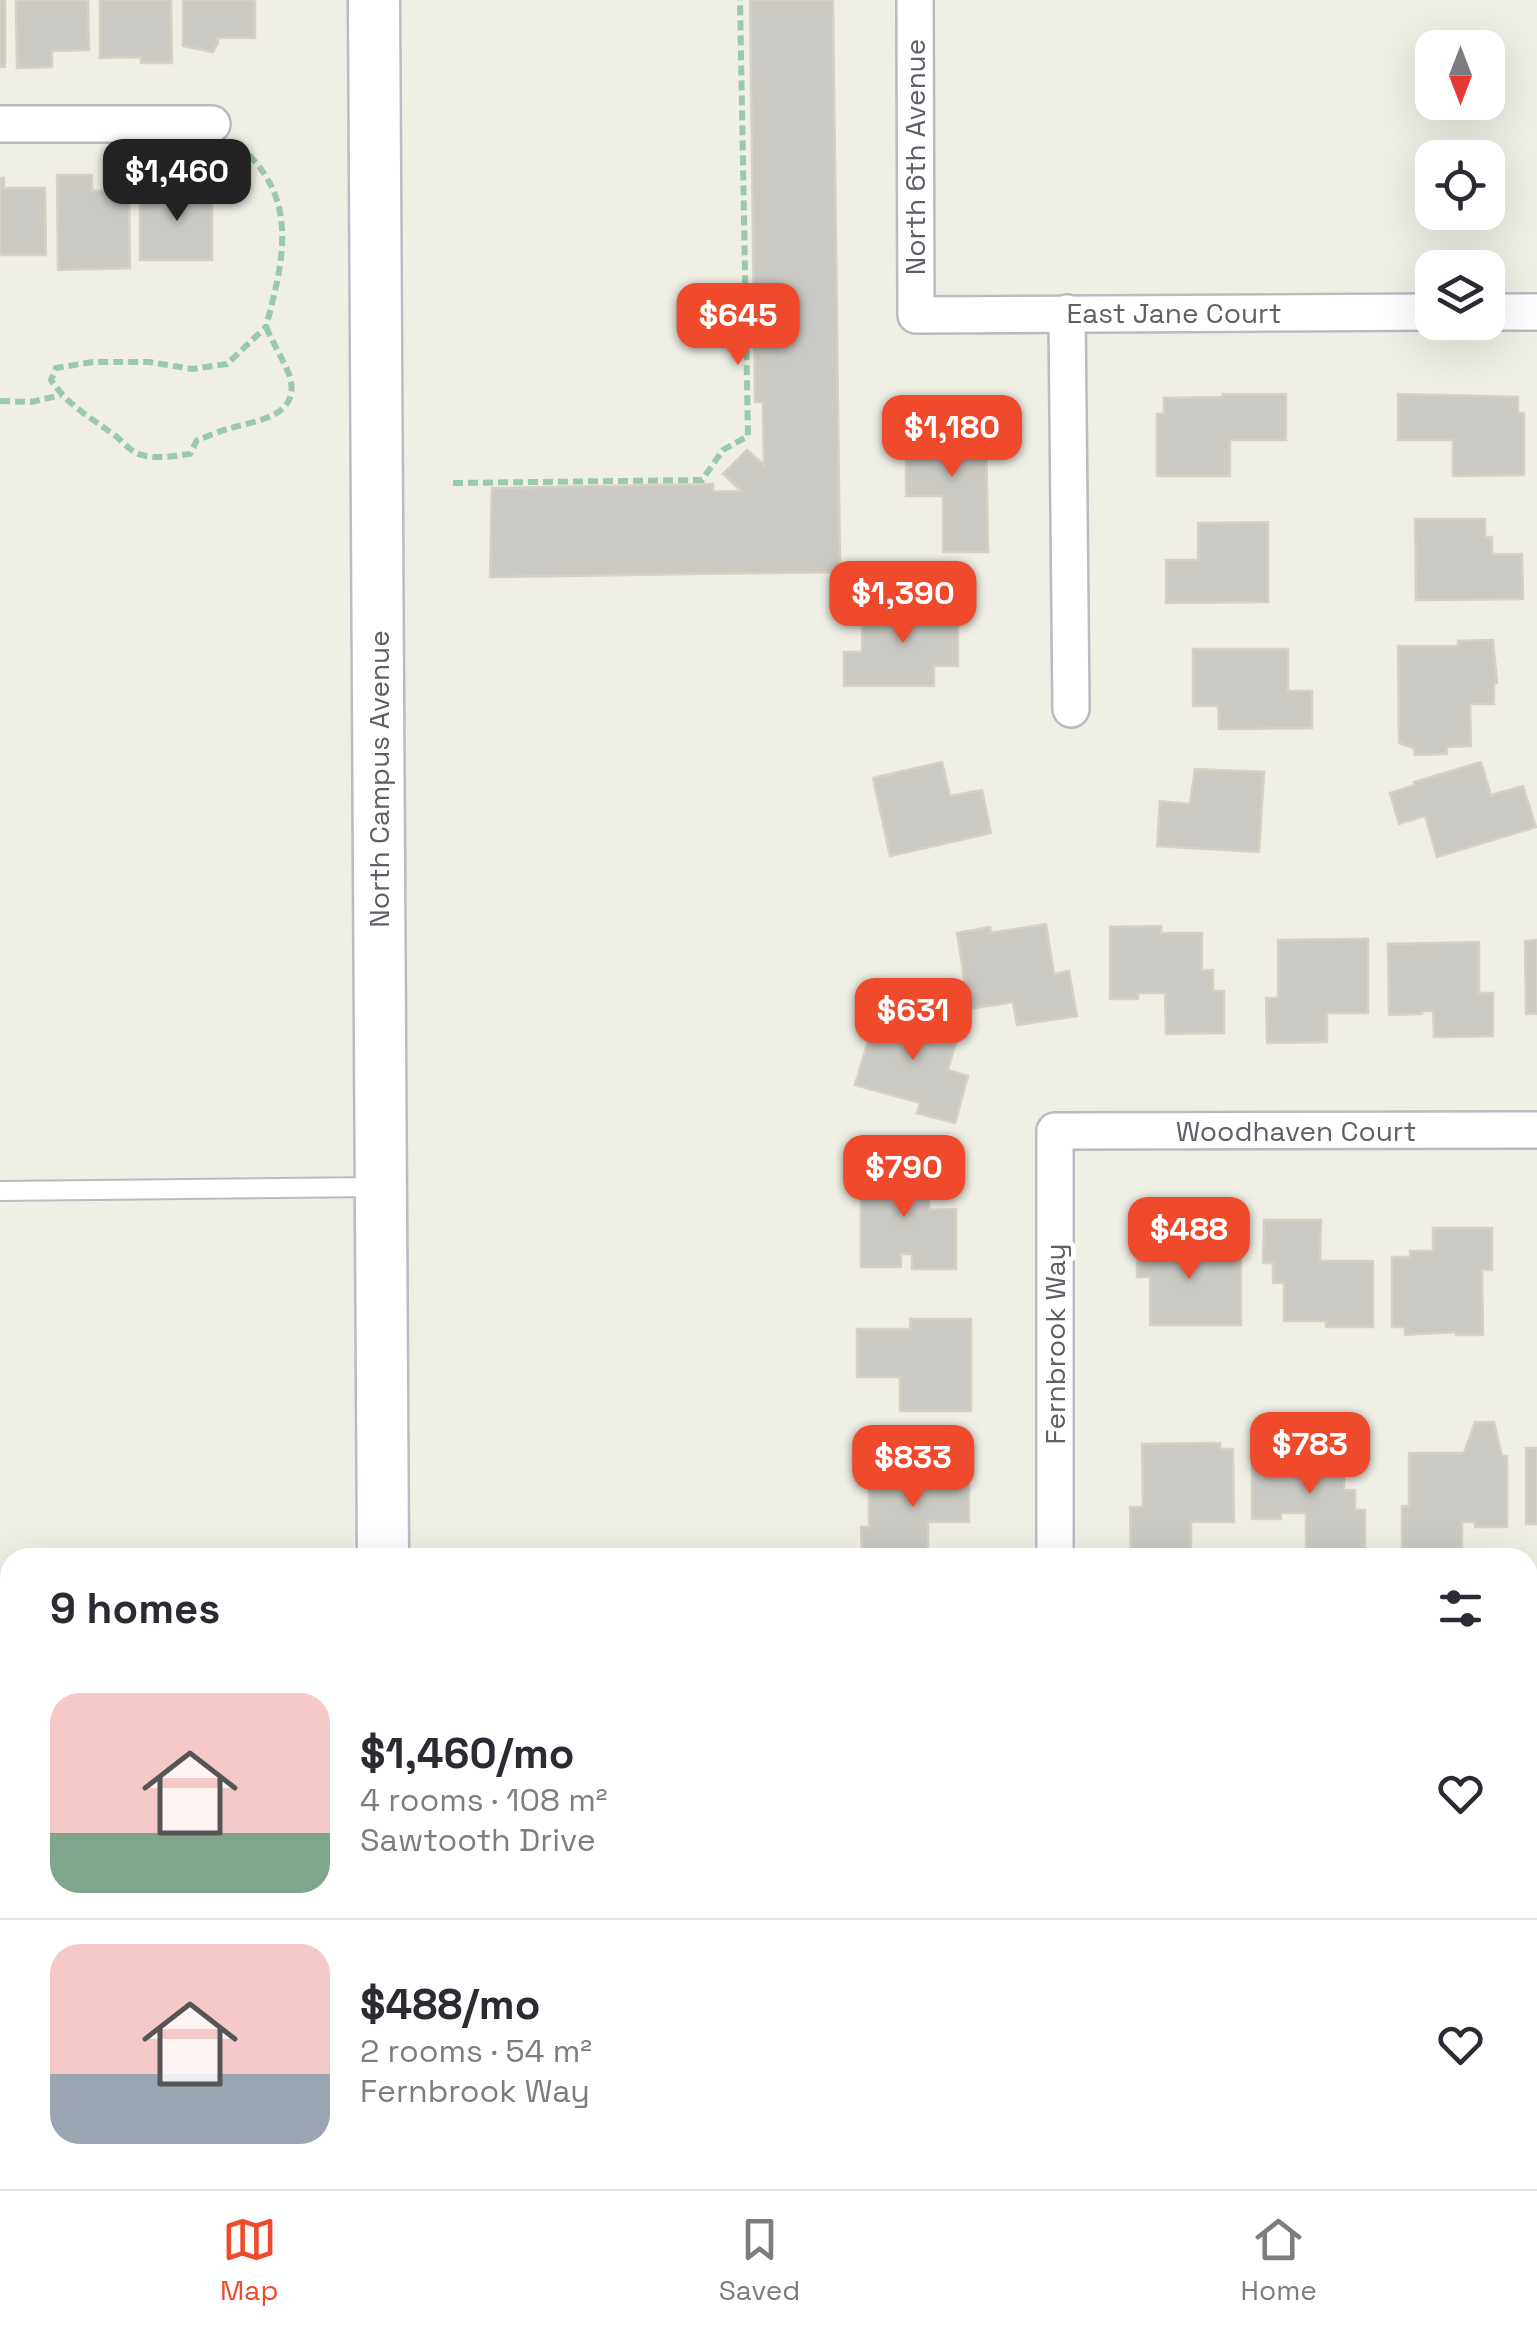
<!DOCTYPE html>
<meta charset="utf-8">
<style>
body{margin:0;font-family:"Space Grotesk",sans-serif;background:#f7f7f7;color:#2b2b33;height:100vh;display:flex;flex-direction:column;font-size:38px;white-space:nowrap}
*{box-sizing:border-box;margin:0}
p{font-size:32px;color:#7c7c81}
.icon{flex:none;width:55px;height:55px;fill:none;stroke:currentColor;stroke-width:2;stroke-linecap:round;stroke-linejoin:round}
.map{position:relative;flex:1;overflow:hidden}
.details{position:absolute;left:0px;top:1548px;width:1538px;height:642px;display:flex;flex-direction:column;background:#fff;border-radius:30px 30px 0 0;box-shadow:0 10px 40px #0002}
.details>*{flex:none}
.needle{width:65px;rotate:180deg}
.fabs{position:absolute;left:1415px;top:30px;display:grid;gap:20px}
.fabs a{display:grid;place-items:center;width:90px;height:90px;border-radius:20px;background:#fff;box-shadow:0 10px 40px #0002;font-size:50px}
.price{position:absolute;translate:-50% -85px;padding:0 22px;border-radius:20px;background:#f04a2c;color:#fff;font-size:32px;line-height:65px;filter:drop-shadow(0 2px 5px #0008)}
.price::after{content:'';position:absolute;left:50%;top:60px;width:30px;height:22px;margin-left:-15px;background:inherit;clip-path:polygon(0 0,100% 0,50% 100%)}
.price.active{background:#222;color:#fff}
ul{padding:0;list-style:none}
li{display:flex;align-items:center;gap:30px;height:250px;padding:0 50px}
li+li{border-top:2px solid #e1e1e2}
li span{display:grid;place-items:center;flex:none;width:280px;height:200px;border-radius:30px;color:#555}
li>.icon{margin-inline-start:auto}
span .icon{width:120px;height:120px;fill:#fffc;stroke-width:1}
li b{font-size:42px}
h2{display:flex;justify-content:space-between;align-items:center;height:120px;padding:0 50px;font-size:42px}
.tabs{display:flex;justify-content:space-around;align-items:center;height:140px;border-top:2px solid #e1e1e2;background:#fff;font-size:28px;color:#7c7c81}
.tabs a{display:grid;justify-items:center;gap:5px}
.tabs .active{color:#f04a2c}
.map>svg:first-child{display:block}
.green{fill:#c2e9c5}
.building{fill:#cbc9c3;stroke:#d5d1c4;stroke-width:2.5}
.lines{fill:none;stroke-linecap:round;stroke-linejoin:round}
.lane-casing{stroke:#b8bbc0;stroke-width:22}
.street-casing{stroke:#b8bbc0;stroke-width:40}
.secondary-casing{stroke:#b9bcc2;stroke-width:55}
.primary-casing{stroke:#f7d758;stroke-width:60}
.path{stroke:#9acaac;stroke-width:6;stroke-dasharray:10 5;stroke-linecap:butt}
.lane{stroke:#fff;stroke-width:18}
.street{stroke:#fff;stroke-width:35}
.secondary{stroke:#fff;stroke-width:50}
.primary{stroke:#fff8ac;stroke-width:55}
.labels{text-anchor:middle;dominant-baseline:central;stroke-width:10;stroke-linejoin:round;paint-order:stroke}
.street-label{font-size:28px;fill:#5d6167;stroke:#fff}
</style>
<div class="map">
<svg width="1537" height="2189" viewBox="0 0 1537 2189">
<rect width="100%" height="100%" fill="#f0efe6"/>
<!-- green -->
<polygon class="green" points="0,2052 10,2052 10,2180 311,2180 311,2189 0,2189"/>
<!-- building -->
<g class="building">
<rect x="0" y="0" width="5" height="67"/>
<polygon points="16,0 88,0 89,50 52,51 52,67 17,68"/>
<polygon points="100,0 171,0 172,63 141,63 141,57 100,58"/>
<polygon points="183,0 255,0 255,38 217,38 218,43 213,52 183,46"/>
<polygon points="750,0 833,0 840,572 490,577 492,488 713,484 713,492 741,491 723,474 747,450 764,465 763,402 755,402"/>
<polygon points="57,175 92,175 92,191 129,190 130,268 58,270"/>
<polygon points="0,178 4,178 4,188 45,188 46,255 0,255"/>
<polygon points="182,184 212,184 212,260 140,260 140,192 182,192"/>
<polygon points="1223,394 1286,394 1286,440 1230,440 1230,476 1157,476 1157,414 1164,414 1164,398 1223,397"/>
<polygon points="1398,394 1518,397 1518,413 1524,413 1524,475 1453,476 1453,440 1398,440"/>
<polygon points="906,424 968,424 968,431 986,431 988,552 943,552 943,496 906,496"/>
<polygon points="1415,519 1485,519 1485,537 1492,537 1492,554 1522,554 1523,599 1416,600"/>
<polygon points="1268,522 1268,602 1166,603 1166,560 1198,560 1198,523"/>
<polygon points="862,607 958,607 958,666 934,666 934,686 844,686 844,652 862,652"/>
<polygon points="1493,640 1497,683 1494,683 1494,704 1470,704 1471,746 1447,747 1447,754 1415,755 1414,748 1399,743 1398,646 1458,646 1458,641"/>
<polygon points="1193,649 1288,649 1288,691 1312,691 1312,728 1219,729 1218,706 1193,706"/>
<polygon points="942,762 950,796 982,790 991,833 890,856 873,778"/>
<polygon points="1481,762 1491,795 1523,786 1536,827 1437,857 1425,816 1399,824 1390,793 1415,785 1414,782"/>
<polygon points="1195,769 1264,772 1259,852 1157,846 1160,801 1190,804"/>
<polygon points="1046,924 1054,974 1069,971 1077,1016 1017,1025 1013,1002 969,1009 957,933 990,927 991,933"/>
<polygon points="1161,926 1161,933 1202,933 1202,970 1213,970 1213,991 1224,991 1224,1033 1166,1034 1165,993 1138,993 1138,999 1110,999 1110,927"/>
<polygon points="1368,939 1368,1013 1327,1013 1327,1042 1267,1043 1266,998 1278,998 1278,940"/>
<polygon points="1537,940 1537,1014 1526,1014 1525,941"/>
<polygon points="1479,942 1479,993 1493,993 1493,1036 1434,1037 1433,1011 1422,1011 1422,1014 1389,1015 1388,944"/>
<polygon points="879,1004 953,1025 949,1040 956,1042 948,1070 968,1076 955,1123 917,1113 920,1103 855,1085"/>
<polygon points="861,1166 933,1166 933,1197 929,1197 929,1210 956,1209 956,1269 912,1269 912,1254 901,1254 901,1267 861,1267"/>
<polygon points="1264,1220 1321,1220 1320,1261 1373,1261 1373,1327 1326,1327 1326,1321 1284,1321 1284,1283 1273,1283 1273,1263 1263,1263"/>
<polygon points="1433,1228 1492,1228 1492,1270 1482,1270 1483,1335 1456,1335 1456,1332 1405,1335 1405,1327 1392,1327 1392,1257 1410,1257 1410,1251 1433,1251"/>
<polygon points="1137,1233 1196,1233 1196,1258 1208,1258 1208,1254 1241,1254 1241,1325 1150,1325 1150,1277 1137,1277"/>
<polygon points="910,1319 971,1319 971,1411 900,1411 900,1377 857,1377 857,1329 910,1329"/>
<polygon points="1475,1422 1494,1422 1502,1456 1507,1456 1507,1527 1475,1527 1475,1522 1462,1522 1462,1549 1402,1549 1402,1506 1409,1506 1409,1453 1464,1453"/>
<polygon points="1220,1443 1220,1449 1233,1449 1234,1522 1191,1522 1191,1551 1131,1552 1130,1507 1143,1507 1142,1444"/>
<rect x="1526" y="1448" width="11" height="76"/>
<polygon points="1252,1450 1344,1450 1344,1490 1355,1490 1355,1510 1365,1510 1365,1554 1306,1554 1306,1513 1281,1513 1281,1519 1252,1519"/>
<polygon points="924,1466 969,1466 969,1522 928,1522 928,1558 862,1558 861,1527 869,1527 869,1475 925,1475"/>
<rect x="1139" y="2180" width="105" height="9"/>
<rect x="1275" y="2180" width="61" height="9"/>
</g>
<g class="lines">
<!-- lane casing -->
<g class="lane-casing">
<polyline id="lane" points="0,1191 376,1187"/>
</g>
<!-- street casing -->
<g class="street-casing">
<g id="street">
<polyline points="915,0 916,315 1432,312"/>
<polyline points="0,124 212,124"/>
<polyline points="1488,312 1537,312"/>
<polyline points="1067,313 1071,709"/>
<polyline points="1055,1558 1055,1131 1537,1130"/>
<polyline points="1528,1641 1537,1641"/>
<polyline points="1067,2180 1067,2189"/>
</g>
</g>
<!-- secondary casing -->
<g class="secondary-casing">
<g id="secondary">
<polyline points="374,0 383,1558"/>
<polyline points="386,2180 386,2189"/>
</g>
</g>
<!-- primary casing -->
<g class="primary-casing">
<g id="primary">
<polyline points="1528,1969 1537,1969"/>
<polyline points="0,1971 10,1971"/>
</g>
</g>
<!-- path -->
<g class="path">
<path d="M 249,155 C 299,206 282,265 266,327"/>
<path d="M 266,327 C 272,341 286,365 290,377 C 301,418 253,421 227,429 C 217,432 207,437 197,440 L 190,454 C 174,456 158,459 142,455 C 132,453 125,444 117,437 C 92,418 69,407 51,380 L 56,368 L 93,362 L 149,362 L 192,369 L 227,364 Z"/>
<polyline points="0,401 31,402 61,395"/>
<polyline points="453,483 702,480 723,450 748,436 740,0"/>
<polyline points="0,2172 3,2173 7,2189"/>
</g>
<!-- lane -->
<use href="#lane" class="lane"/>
<!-- street -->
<use href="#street" class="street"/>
<!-- secondary -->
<use href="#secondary" class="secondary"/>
<!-- primary -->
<use href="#primary" class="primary"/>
</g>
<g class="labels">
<!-- street labels -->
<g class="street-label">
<text transform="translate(915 157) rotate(-90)">North 6th Avenue</text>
<text x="1174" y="313">East Jane Court</text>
<text transform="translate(379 779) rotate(-90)">North Campus Avenue</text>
<text x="1296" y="1131">Woodhaven Court</text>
<text transform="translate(1055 1344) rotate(-90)">Fernbrook Way</text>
</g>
</g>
</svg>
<div class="fabs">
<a><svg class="needle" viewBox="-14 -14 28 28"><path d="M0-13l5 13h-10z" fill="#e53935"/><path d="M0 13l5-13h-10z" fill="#7c7c81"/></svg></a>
<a><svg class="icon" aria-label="locate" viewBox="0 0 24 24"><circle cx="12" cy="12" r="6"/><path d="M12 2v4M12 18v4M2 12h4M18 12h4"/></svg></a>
<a><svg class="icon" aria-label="layers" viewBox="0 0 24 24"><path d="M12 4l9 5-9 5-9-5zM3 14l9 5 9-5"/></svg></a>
</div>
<b class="price active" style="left:177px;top:224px">$1,460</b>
<b class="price" style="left:738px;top:368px">$645</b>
<b class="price" style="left:952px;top:480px">$1,180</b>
<b class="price" style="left:903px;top:646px">$1,390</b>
<b class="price" style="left:913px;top:1063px">$631</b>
<b class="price" style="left:904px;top:1220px">$790</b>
<b class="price" style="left:1189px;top:1282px">$488</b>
<b class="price" style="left:1310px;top:1497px">$783</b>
<b class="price" style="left:913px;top:1510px">$833</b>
<section class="details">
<h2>9 homes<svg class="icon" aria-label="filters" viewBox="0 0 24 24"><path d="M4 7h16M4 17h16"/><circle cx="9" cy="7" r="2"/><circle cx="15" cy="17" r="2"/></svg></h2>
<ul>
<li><span style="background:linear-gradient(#f6c9c9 70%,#7fa58c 0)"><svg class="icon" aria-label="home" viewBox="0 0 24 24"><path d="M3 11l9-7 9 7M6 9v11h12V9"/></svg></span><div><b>$1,460/mo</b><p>4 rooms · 108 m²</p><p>Sawtooth Drive</p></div><svg class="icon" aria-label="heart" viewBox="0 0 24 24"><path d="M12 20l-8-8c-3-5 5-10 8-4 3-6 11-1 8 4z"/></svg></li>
<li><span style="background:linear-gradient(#f6c9c9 65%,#9aa5b1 0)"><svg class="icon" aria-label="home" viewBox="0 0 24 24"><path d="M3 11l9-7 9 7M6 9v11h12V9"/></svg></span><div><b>$488/mo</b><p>2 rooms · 54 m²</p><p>Fernbrook Way</p></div><svg class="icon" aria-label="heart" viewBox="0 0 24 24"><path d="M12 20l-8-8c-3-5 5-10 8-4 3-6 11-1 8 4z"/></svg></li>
</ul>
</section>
</div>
<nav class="tabs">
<a class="active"><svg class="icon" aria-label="map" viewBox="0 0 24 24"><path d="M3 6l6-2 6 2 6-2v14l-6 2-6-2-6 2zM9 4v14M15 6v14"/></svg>Map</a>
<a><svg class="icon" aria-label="saved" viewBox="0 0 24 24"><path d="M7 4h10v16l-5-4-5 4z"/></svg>Saved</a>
<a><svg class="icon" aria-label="home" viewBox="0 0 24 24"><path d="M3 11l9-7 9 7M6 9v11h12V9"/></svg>Home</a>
</nav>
